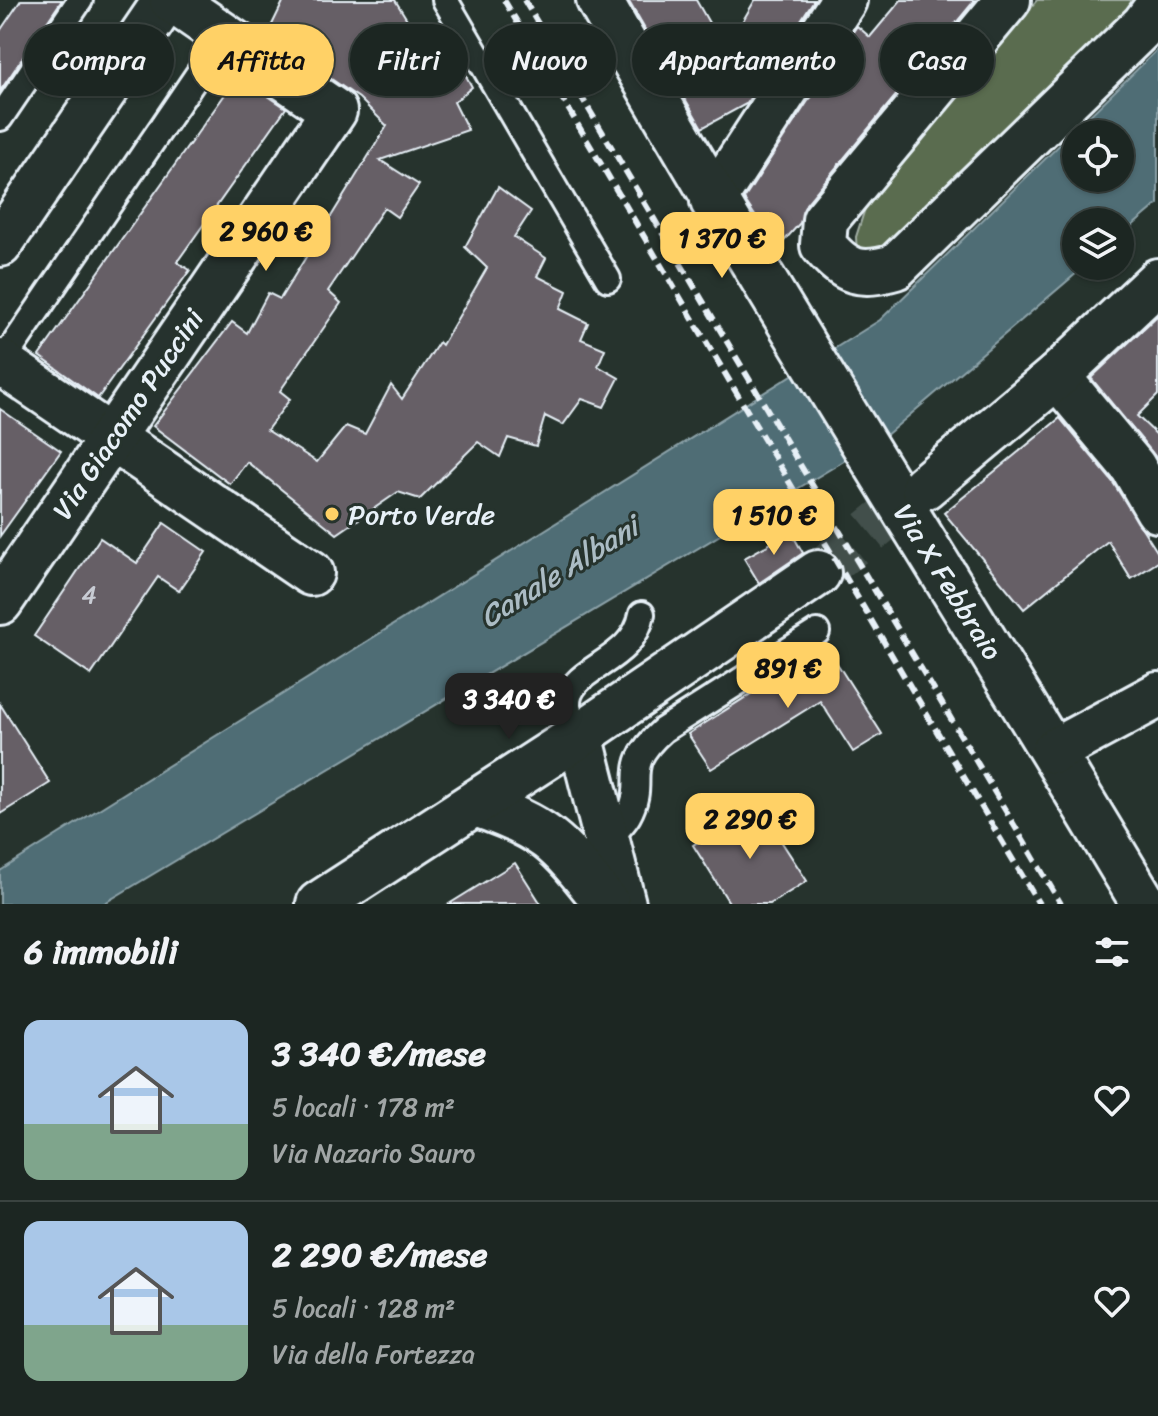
<!DOCTYPE html>
<html lang="it">
<meta charset="utf-8">
<style>
body{margin:0;font-family:Sriracha,sans-serif;background:#29322f;color:#f1f3f6;height:100vh;display:flex;flex-direction:column;font-size:30px;white-space:nowrap}
*{box-sizing:border-box;margin:0}
p{font-size:26px;color:#a0a5a5}
.icon{flex:none;width:44px;height:44px;fill:none;stroke:currentColor;stroke-width:2;stroke-linecap:round;stroke-linejoin:round}
.map{position:relative;height:904px;overflow:hidden}
.details{display:flex;flex-direction:column;background:#1c2622;flex:1}
.details>*{flex:none}
.hud{position:absolute;left:24px;top:24px;width:1110px;height:72px;display:flex;gap:16px}
.buttons{position:absolute;left:1062px;top:120px;display:grid;gap:16px}
.buttons a{display:grid;place-items:center;width:72px;height:72px;border-radius:50%;background:#1c2622;box-shadow:0 2px 6px #0004,0 0 0 2px #3a4340;font-size:40px}
.price{position:absolute;translate:-50% -68px;padding:0 18px;border-radius:16px;background:#ffd166;color:#111;font-size:26px;line-height:52px;filter:drop-shadow(0 2px 4px #0008)}
.price::after{content:'';position:absolute;left:50%;top:48px;width:24px;height:18px;margin-left:-12px;background:inherit;clip-path:polygon(0 0,100% 0,50% 100%)}
.price.active{background:#222;color:#fff}
ul{padding:0;list-style:none}
li{display:flex;align-items:center;gap:24px;height:200px;padding:0 24px}
li+li{border-top:2px solid #3a4340}
li span{display:grid;place-items:center;flex:none;width:224px;height:160px;border-radius:16px;color:#555}
li>.icon{margin-inline-start:auto}
span .icon{width:96px;height:96px;fill:#fffc;stroke-width:1}
li b{font-size:34px}
h2{display:flex;justify-content:space-between;align-items:center;height:96px;padding:0 24px;font-size:34px}
.pill{padding:0 28px;border-radius:36px;background:#1c2622;box-shadow:0 2px 6px #0004,0 0 0 2px #3a4340;font-size:28px;line-height:72px}
.pill.active{background:#ffd166;color:#111}
.map>svg:first-child{display:block}
.green{fill:#5a6c4f;stroke:#a1aea4;stroke-width:2}
.water{fill:#4f6d75;stroke:#8ca2a9;stroke-width:2;fill-rule:evenodd}
.building{fill:#665e66;stroke:#e8f1f8;stroke-width:2}
.lines{fill:none;stroke-linecap:round;stroke-linejoin:round}
.secondary-tunnel{stroke:#43504b;stroke-width:44;stroke-dasharray:44 22;stroke-linecap:butt}
.lane-casing{stroke:#e8f1f8;stroke-width:30}
.street-casing{stroke:#e8f1f8;stroke-width:50}
.secondary-casing{stroke:#e8f1f8;stroke-width:50}
.lane{stroke:#26332d;stroke-width:24}
.street{stroke:#26332d;stroke-width:44}
.secondary{stroke:#26332d;stroke-width:44}
.rail{stroke:#e8f1f8;stroke-width:6;stroke-dasharray:12 6;stroke-linecap:butt}
.poi-dot{fill:#ffd166;stroke:#26332d;stroke-width:3}
.labels{text-anchor:middle;dominant-baseline:central;stroke-width:6;stroke-linejoin:round;paint-order:stroke}
.number-label{font-size:24px;fill:#c8ccd4}
.street-label{font-size:28px;fill:#e8f1f8;stroke:#26332d}
.poi-label{font-size:28px;fill:#e8f1f8;stroke:#26332d;text-anchor:start}
.water-label{font-size:30px;font-style:italic;fill:#abbcc4;stroke:#26332d}
</style>
<div class="map">
<svg width="1158" height="904" viewBox="0 0 1158 904">
<rect width="100%" height="100%" fill="#26332d"/>
<filter id="ink" filterUnits="userSpaceOnUse"><feTurbulence type="fractalNoise" baseFrequency=".0125" numOctaves="2"/><feDisplacementMap in="SourceGraphic" scale="16" xChannelSelector="R" yChannelSelector="G"/><feConvolveMatrix kernelMatrix="1 2 1 2 8 2 1 2 1" color-interpolation-filters="sRGB"/></filter>
<g filter="url(#ink)">
<!-- green -->
<polygon class="green" points="1037,0 1145,0 892,246 857,255 856,237 870,193"/>
<!-- water -->
<path class="water" d="M 1158,49 L 1158,204 L 1120,236 L 1120,222 L 1076,222 L 1076,266 L 1085,266 L 884,437 L 103,904 L 0,904 L 0,871 L 880,320 ZM 1076,134 L 1120,134 L 1120,178 L 1076,178 Z"/>
<!-- building -->
<g class="building">
<polygon points="21,0 62,0 0,91 0,31"/>
<polygon points="284,0 395,0 434,63 451,48 472,87 454,102 468,130 380,160 419,185 397,217 384,208 328,291 341,303 280,391 290,399 267,430 317,462 346,426 365,434 391,385 402,399 439,342 442,345 487,268 465,247 498,187 531,211 514,237 546,258 537,276 567,291 560,309 588,323 581,339 605,349 598,366 619,378 604,407 582,399 563,425 545,416 536,446 508,438 500,457 478,442 420,499 398,492 337,534 247,462 230,484 153,426 232,322 247,333 268,293 280,299 387,126 359,98 267,35"/>
<polygon points="628,0 696,0 725,51 755,0 814,0 746,104 702,128"/>
<polygon points="901,0 975,0 806,204 800,223 777,249 744,199 808,101 858,43 839,53 857,26 870,37"/>
<polygon points="238,76 286,108 177,262 190,270 98,398 39,356"/>
<polygon points="1158,315 1158,395 1137,416 1158,436 1158,460 1091,378"/>
<polygon points="0,409 61,451 0,536"/>
<polygon points="1060,418 1112,481 1158,553 1158,562 1131,579 1108,541 1024,609 944,513"/>
<polygon points="164,523 206,552 179,591 158,577 91,675 34,636 100,538 137,563"/>
<polygon points="791,532 803,553 759,583 744,558"/>
<polygon points="826,646 882,734 853,752 820,701 711,769 688,734"/>
<polygon points="0,704 50,783 0,814"/>
<polygon points="757,804 807,881 770,904 730,904 693,845"/>
<polygon points="515,863 541,904 449,904"/>
</g>
<g class="lines">
<!-- secondary-tunnel -->
<polyline class="secondary-tunnel" points="818,573 924,487"/>
<!-- lane casing -->
<g class="lane-casing">
<g id="lane">
<polyline points="445,0 608,279"/>
<polyline points="0,118 80,0"/>
<polyline points="0,365 224,36"/>
<path d="M 580,735 C 577,727 569,715 568,706 C 565,667 633,665 642,614"/>
<path d="M 606,841 C 613,833 623,825 628,816 C 649,778 618,770 663,730 L 817,632"/>
</g>
</g>
<!-- street casing -->
<g class="street-casing">
<g id="street">
<path d="M 1008,0 L 825,220 L 823,245 C 846,273 860,277 895,267 L 1144,25 L 1158,6"/>
<polyline points="713,201 844,0"/>
<polyline points="0,244 166,0"/>
<polyline points="0,362 311,573"/>
<polyline points="1057,376 1133,467 1158,510"/>
<polyline points="0,602 334,111 172,0"/>
<polyline points="580,735 623,904"/>
<path d="M 475,804 C 550,829 559,844 607,904"/>
</g>
</g>
<!-- secondary casing -->
<g class="secondary-casing">
<g id="secondary">
<path d="M 599,0 C 773,306 964,601 1144,904"/>
<polyline points="924,487 1057,376 1158,281"/>
<polyline points="1054,751 1158,695"/>
<polyline points="319,904 580,735 818,573"/>
</g>
</g>
<!-- lane -->
<use href="#lane" class="lane"/>
<!-- street -->
<use href="#street" class="street"/>
<!-- secondary -->
<use href="#secondary" class="secondary"/>
<!-- rail -->
<g class="rail">
<polyline points="504,0 1039,904"/>
<polyline points="524,0 1061,904"/>
</g>
</g>
</g>
<!-- markers -->
<circle class="poi-dot" cx="332" cy="514" r="8"/>
<g class="labels">
<!-- number labels -->
<g class="number-label">
<text x="89" y="595">4</text>
</g>
<!-- street labels -->
<g class="street-label">
<text transform="translate(128 414) rotate(-56)">Via Giacomo Puccini</text>
<text transform="translate(948 582) rotate(58)">Via X Febbraio</text>
</g>
<!-- poi labels -->
<g class="poi-label">
<text x="348" y="514">Porto Verde</text>
</g>
<!-- water labels -->
<g class="water-label">
<text transform="translate(559 572) rotate(-32)">Canale Albani</text>
</g>
</g>
</svg>
<div class="buttons">
<a><svg class="icon" aria-label="locate" viewBox="0 0 24 24"><circle cx="12" cy="12" r="6"/><path d="M12 2v4M12 18v4M2 12h4M18 12h4"/></svg></a>
<a><svg class="icon" aria-label="layers" viewBox="0 0 24 24"><path d="M12 4l9 5-9 5-9-5zM3 14l9 5 9-5"/></svg></a>
</div>
<b class="price" style="left:266px;top:273px">2 960 €</b>
<b class="price" style="left:722px;top:280px">1 370 €</b>
<b class="price" style="left:774px;top:557px">1 510 €</b>
<b class="price" style="left:788px;top:710px">891 €</b>
<b class="price active" style="left:509px;top:741px">3 340 €</b>
<b class="price" style="left:750px;top:861px">2 290 €</b>
<div class="hud">
<a class="pill">Compra</a>
<a class="pill active">Affitta</a>
<a class="pill">Filtri</a>
<a class="pill">Nuovo</a>
<a class="pill">Appartamento</a>
<a class="pill">Casa</a>
</div>
</div>
<section class="details">
<h2>6 immobili<svg class="icon" aria-label="filters" viewBox="0 0 24 24"><path d="M4 7h16M4 17h16"/><circle cx="9" cy="7" r="2"/><circle cx="15" cy="17" r="2"/></svg></h2>
<ul>
<li><span style="background:linear-gradient(#a9c7e8 65%,#7fa58c 0)"><svg class="icon" aria-label="home" viewBox="0 0 24 24"><path d="M3 11l9-7 9 7M6 9v11h12V9"/></svg></span><div><b>3 340 €/mese</b><p>5 locali · 178 m²</p><p>Via Nazario Sauro</p></div><svg class="icon" aria-label="heart" viewBox="0 0 24 24"><path d="M12 20l-8-8c-3-5 5-10 8-4 3-6 11-1 8 4z"/></svg></li>
<li><span style="background:linear-gradient(#a9c7e8 65%,#7fa58c 0)"><svg class="icon" aria-label="home" viewBox="0 0 24 24"><path d="M3 11l9-7 9 7M6 9v11h12V9"/></svg></span><div><b>2 290 €/mese</b><p>5 locali · 128 m²</p><p>Via della Fortezza</p></div><svg class="icon" aria-label="heart" viewBox="0 0 24 24"><path d="M12 20l-8-8c-3-5 5-10 8-4 3-6 11-1 8 4z"/></svg></li>
</ul>
</section>
